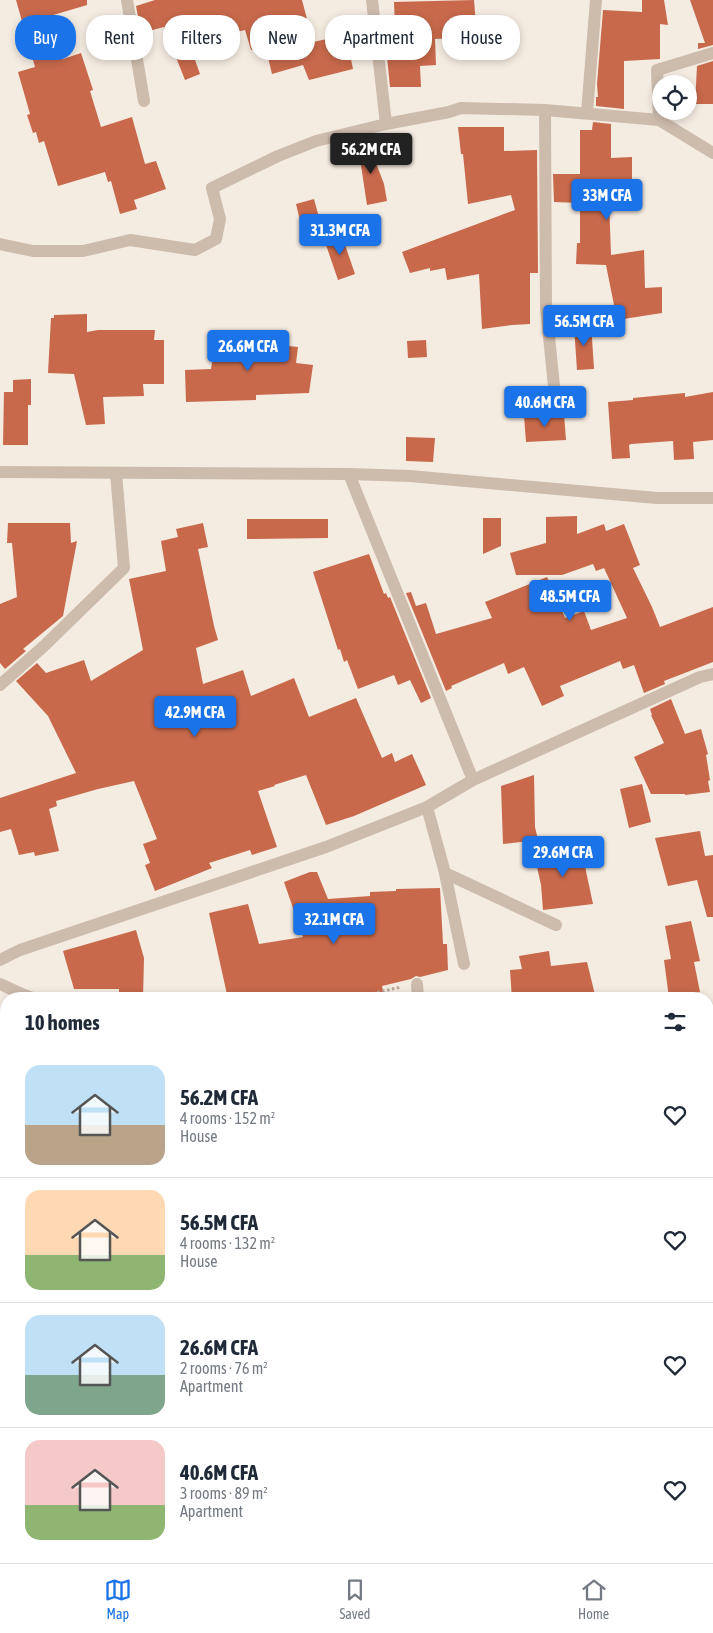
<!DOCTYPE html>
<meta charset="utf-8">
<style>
body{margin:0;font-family:"Asap Condensed",sans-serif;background:#f6f6f7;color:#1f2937;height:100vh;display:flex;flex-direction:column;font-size:19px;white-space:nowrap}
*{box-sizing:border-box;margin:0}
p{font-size:16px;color:#747a83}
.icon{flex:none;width:28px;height:28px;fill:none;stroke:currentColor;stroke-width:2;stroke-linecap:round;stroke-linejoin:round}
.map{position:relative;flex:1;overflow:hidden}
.panel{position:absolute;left:0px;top:992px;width:714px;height:571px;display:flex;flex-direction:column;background:#fff;border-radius:20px 20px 0 0;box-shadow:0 2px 8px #0003}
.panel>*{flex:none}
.hud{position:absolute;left:15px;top:15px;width:684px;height:45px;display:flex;gap:10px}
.controls{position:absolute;left:652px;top:75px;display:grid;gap:10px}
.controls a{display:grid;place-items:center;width:45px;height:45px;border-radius:50%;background:#fff;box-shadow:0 2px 8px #0003;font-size:25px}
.price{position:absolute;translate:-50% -42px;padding:0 11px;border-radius:5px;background:#1a73e8;color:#fff;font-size:16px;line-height:32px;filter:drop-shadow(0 1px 2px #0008)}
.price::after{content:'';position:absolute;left:50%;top:30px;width:15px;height:11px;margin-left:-8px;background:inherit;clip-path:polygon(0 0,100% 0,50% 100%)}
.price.selected{background:#222;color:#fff}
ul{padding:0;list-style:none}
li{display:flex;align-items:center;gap:15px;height:125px;padding:0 25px}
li+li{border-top:1px solid #e0e1e3}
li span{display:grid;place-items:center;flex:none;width:140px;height:100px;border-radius:15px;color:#555}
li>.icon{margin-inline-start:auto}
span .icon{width:60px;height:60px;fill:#fffc;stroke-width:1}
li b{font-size:21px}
h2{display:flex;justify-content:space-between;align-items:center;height:60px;padding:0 25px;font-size:21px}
.chip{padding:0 18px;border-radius:20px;background:#fff;box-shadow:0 2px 8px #0003;font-size:18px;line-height:45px}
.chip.selected{background:#1a73e8;color:#fff}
.tabs{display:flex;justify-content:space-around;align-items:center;height:70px;border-top:1px solid #e0e1e3;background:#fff;font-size:14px;color:#747a83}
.tabs a{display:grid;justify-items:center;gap:2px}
.tabs .selected{color:#1a73e8}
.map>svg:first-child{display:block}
.building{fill:#c8694b}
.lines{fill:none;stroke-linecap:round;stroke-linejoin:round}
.path{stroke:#b9a596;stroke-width:3;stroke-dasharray:2.5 2.5;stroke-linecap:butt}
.minor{stroke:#cdbbac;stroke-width:12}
</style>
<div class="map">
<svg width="713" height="1563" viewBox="0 0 713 1563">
<rect width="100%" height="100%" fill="#f4ebe1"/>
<!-- building -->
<g class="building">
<polygon points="16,0 87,0 87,5 50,16 63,59 81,53 93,90 90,91 101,127 132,117 145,164 156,161 166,189 134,200 137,209 120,214 111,181 108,182 105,172 58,186 44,141 39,143 36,132 33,133 27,115 30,114 18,72 35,67"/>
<polygon points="155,0 302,0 313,42 346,35 353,69 309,80 303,65 272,74 265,45 251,50 245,30 189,43 200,74 185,80 164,27 141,33 136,6"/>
<polygon points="474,0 477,37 435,39 436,65 420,66 421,87 390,87 387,57 396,56 394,2"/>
<polygon points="642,0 664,0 668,25 660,24 660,59 624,61 624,109 596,106 596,97 598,97 597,84 603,10 642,12"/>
<polygon points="690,0 713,0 713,45 698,49 698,43 705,43"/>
<polygon points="713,61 713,104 695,104 697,66"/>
<polygon points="593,122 611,124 611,158 632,157 632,199 609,199 611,255 644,250 645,288 662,287 662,313 617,320 606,265 576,264 577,243 580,243 580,203 554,202 553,174 580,174 580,130 592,130"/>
<polygon points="458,127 504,127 504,151 537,150 538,273 530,273 530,324 512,325 482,329 479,274 447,280 445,268 430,271 430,268 410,273 402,252 515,210 511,195 468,204 463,154 461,154"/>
<polygon points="366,137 384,184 387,201 367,205 357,139"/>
<polygon points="314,199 324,236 305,241 296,204"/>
<polygon points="341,233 355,274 338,280 324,239"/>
<polygon points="87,314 87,332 98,330 155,330 154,340 164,340 164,384 143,384 144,396 103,397 105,424 86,425 74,374 48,373 51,318 54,318 54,315"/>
<polygon points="591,323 594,369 577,370 574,326"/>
<polygon points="217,332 269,341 269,344 298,347 296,363 313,365 309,393 256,395 256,400 186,402 185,370 211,369"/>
<polygon points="426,340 427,357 408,358 407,341"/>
<polygon points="31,379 31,405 28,405 28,445 3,445 4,392 13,392 13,380"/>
<polygon points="713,392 713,440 693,442 694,459 674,460 673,441 631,444 629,445 630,458 612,459 608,402 633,400 633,398 685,393 685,397"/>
<polygon points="564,414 566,440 526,442 524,416"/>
<polygon points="406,437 435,438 433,462 406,461"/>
<polygon points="577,516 577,534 604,524 606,531 624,524 640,565 633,568 652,607 660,627 713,607 713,662 664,681 665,684 644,693 634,665 623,669 620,661 560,686 564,696 542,706 524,667 508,674 504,663 451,686 452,688 446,691 406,593 411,592 416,606 426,603 436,634 492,618 485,602 547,577 565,618 584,611 591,630 627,618 604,568 596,571 593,564 562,575 516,575 510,553 546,543 546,517"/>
<polygon points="483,518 501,518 501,546 483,554"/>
<polygon points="247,519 328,519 328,538 247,539"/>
<polygon points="8,523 70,523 71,543 77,541 63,616 23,649 26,651 5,669 0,663 0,604 17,597 12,543 7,543"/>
<polygon points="203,523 208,547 198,549 214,626 218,640 196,648 203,684 243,670 251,696 294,678 309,717 356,698 382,758 392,753 395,762 412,754 426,785 354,816 326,825 306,775 274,785 275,786 258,791 277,847 252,855 250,850 209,863 212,868 155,891 145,865 150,863 143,844 157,839 134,781 98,789 56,801 57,806 49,809 59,851 35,856 34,852 19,855 11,829 0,832 0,798 76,773 48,716 16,681 37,663 46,673 84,660 91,681 143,650 129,579 166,571 161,541 178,537 176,529"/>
<polygon points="369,554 384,594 386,593 388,598 390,597 431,698 421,703 410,680 398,685 394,675 358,689 347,660 344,662 340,649 338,650 313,572"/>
<polygon points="671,699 685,734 701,729 708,754 706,755 710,780 708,781 710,792 685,795 685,794 651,794 634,757 664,743 651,715 652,715 650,709"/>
<polygon points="534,775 535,827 538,840 503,844 501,786"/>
<polygon points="642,784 651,822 629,828 620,789"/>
<polygon points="700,831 705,856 713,855 713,917 707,917 697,880 668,886 655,838"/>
<polygon points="580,843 593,904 543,910 541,885 534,853"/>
<polygon points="310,872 317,872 328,899 370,896 370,892 396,891 396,889 440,888 443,944 447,944 448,970 420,977 416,976 411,979 382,986 385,999 228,999 209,913 248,904 259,944 303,937 284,882"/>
<polygon points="691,921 700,961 694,962 700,992 669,998 664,960 671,959 665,926"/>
<polygon points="136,930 144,958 143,999 119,999 119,989 74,989 63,951"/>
<polygon points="549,951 551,966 587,962 596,999 512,999 510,970 522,969 519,956"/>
</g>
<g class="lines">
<!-- path -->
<polyline class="path" points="348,999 401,987"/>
<!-- minor -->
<g class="minor">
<polyline points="127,0 144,101"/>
<polyline points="372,0 386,124"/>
<polyline points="545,110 546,307 555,396"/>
<polyline points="587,113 596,0"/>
<polyline points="659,120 657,70 713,53"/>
<polyline points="0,244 33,251 83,251 130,240 195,250 216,239 220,219 212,188 278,156 316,141 386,124 449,112 461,108 545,110 659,120 713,153"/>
<polyline points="0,472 349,474 410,476 657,498 713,498"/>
<polyline points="349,474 473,780"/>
<polyline points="0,685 44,646 124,568 116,473"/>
<polyline points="427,807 445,873 464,964"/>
<polyline points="445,873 556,925"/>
<polyline points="0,960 20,950 326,847 427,807 473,780 700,677 713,674"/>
<polyline points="0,984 24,995 35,999"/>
<polyline points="417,984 418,999"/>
<polyline points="0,1366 6,1366"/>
<polyline points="708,1424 713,1415"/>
<polyline points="0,1467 6,1466"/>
<polyline points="663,1558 664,1563"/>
<polyline points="324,1563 325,1558"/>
</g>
</g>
</svg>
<div class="controls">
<a><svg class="icon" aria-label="locate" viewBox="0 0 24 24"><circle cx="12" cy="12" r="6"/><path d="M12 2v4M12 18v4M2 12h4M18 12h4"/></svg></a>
</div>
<b class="price selected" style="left:371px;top:175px">56.2M CFA</b>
<b class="price" style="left:607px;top:221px">33M CFA</b>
<b class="price" style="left:340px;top:256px">31.3M CFA</b>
<b class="price" style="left:584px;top:347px">56.5M CFA</b>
<b class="price" style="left:248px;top:372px">26.6M CFA</b>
<b class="price" style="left:545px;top:428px">40.6M CFA</b>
<b class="price" style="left:570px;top:622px">48.5M CFA</b>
<b class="price" style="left:195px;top:738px">42.9M CFA</b>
<b class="price" style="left:563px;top:878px">29.6M CFA</b>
<b class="price" style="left:334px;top:945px">32.1M CFA</b>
<div class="hud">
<a class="chip selected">Buy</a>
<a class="chip">Rent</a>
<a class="chip">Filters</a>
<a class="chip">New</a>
<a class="chip">Apartment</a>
<a class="chip">House</a>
</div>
<section class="panel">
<h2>10 homes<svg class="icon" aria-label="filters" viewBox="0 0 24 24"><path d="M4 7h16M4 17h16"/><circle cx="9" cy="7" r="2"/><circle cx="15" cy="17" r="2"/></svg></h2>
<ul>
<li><span style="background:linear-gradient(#bfe0f5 60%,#b9a48a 0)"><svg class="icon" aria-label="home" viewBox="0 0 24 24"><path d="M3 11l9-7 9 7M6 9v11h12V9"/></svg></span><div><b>56.2M CFA</b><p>4 rooms · 152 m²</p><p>House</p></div><svg class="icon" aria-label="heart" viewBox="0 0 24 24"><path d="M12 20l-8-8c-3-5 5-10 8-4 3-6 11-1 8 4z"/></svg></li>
<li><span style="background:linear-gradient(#ffd9b3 65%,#8fb573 0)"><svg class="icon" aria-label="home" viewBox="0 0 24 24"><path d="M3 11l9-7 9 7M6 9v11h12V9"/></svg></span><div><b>56.5M CFA</b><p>4 rooms · 132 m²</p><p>House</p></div><svg class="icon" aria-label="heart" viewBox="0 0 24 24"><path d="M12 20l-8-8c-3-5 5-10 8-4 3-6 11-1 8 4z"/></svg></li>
<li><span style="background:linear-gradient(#bfe0f5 60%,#7fa58c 0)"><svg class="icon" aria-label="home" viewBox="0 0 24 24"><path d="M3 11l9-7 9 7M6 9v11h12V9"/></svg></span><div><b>26.6M CFA</b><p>2 rooms · 76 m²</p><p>Apartment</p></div><svg class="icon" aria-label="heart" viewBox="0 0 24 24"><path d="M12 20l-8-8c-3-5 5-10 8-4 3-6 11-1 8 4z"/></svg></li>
<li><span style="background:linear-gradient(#f6c9c9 65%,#8fb573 0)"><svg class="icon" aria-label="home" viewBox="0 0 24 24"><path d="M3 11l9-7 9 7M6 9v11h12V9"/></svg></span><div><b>40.6M CFA</b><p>3 rooms · 89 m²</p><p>Apartment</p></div><svg class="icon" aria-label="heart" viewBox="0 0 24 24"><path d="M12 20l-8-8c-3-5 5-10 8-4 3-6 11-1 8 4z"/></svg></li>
</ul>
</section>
</div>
<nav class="tabs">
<a class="selected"><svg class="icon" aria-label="map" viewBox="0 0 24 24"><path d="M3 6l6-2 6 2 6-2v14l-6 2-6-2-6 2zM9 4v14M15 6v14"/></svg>Map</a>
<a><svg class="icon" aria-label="saved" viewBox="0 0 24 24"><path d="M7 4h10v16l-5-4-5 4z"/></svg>Saved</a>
<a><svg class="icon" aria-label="home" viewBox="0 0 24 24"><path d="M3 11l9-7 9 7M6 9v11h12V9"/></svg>Home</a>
</nav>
